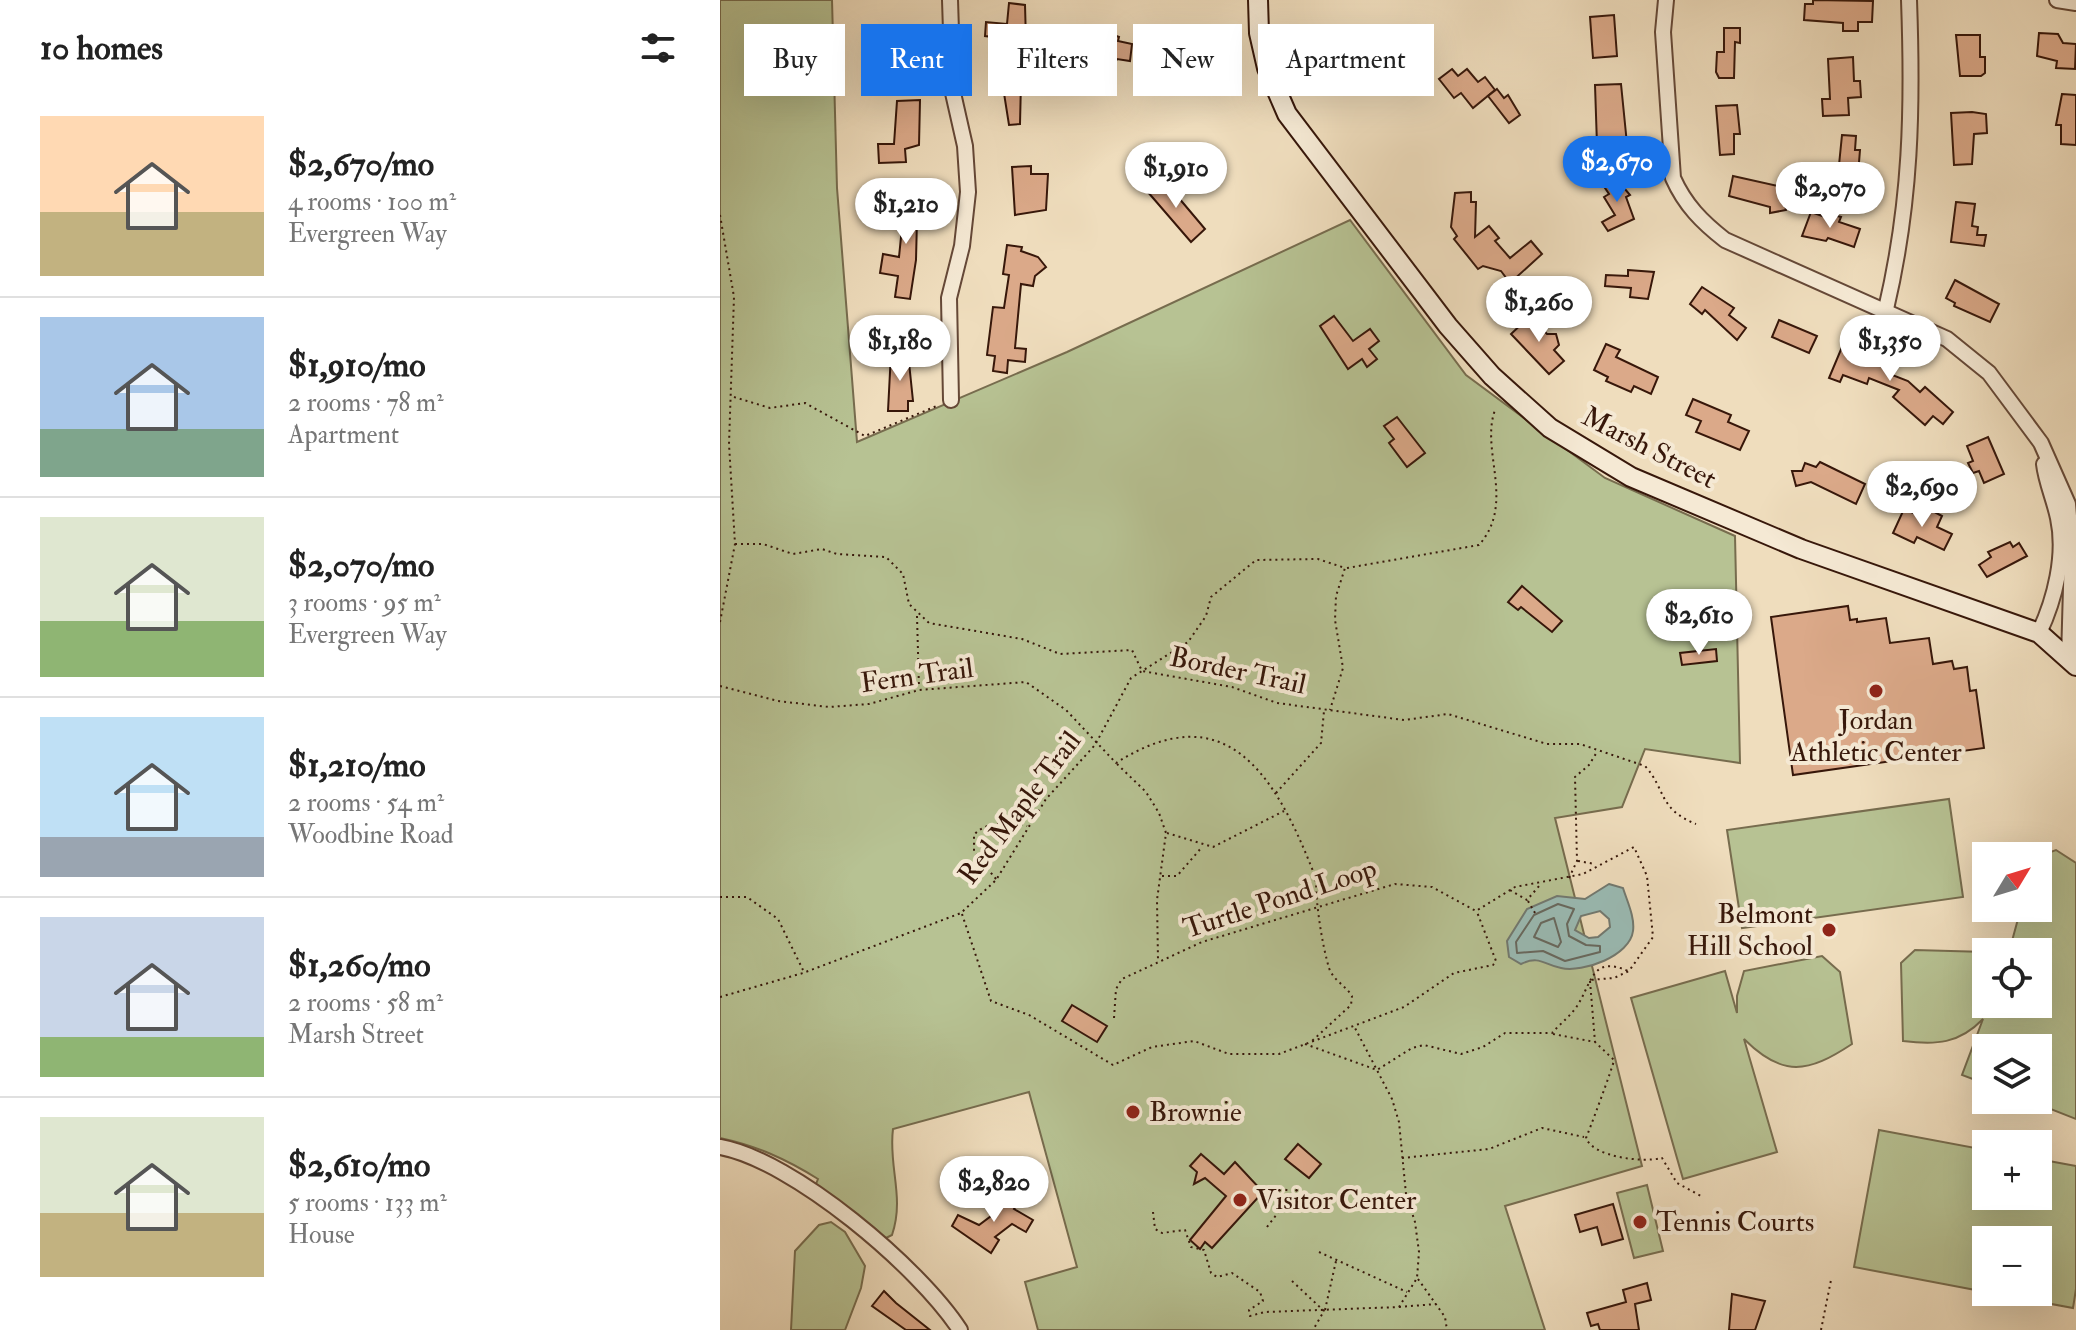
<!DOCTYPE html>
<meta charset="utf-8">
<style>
body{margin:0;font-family:"IM FELL Double Pica",serif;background:#f6f6f6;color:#222;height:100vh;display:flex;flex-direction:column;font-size:30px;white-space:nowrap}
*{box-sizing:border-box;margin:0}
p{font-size:26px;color:#767676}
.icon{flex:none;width:44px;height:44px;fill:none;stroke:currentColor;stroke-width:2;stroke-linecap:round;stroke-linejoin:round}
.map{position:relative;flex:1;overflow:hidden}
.sheet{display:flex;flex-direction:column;background:#fff;width:720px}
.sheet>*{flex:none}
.top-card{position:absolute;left:24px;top:24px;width:760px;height:72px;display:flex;gap:16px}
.needle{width:52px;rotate:52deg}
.fabs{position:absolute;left:1252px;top:842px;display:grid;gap:16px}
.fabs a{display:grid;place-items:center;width:80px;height:80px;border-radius:0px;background:#fff;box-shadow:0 8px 32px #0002;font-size:40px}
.price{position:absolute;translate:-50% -68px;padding:0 18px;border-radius:28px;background:#fff;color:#222;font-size:26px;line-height:52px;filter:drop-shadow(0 2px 4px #0008)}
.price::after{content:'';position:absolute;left:50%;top:48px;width:24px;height:18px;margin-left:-12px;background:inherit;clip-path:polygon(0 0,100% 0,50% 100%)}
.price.active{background:#1a73e8;color:#fff}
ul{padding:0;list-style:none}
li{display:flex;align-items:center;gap:24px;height:200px;padding:0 40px}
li+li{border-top:2px solid #e0e0e0}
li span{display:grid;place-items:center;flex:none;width:224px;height:160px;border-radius:0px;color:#555}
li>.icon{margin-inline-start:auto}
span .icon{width:96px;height:96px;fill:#fffc;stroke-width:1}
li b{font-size:34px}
h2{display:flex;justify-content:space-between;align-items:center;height:96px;padding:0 40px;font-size:34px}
.tag{padding:0 28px;border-radius:0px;background:#fff;box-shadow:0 8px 32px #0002;font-size:28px;line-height:72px}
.tag.active{background:#1a73e8;color:#fff}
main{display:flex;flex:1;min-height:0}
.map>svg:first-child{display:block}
.green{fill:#b7c293;stroke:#776c4e;stroke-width:2}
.water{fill:#9abbb4;stroke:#727970;stroke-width:2;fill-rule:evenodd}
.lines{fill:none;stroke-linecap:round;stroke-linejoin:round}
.shore{stroke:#68695f;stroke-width:2}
.building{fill:#dba989;stroke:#37170a;stroke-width:2}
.street-casing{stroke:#654837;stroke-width:18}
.secondary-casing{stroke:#37170a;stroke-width:22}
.path{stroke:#37170a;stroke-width:2;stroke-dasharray:2 4;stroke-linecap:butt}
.street{stroke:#f5e9d4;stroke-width:14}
.secondary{stroke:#f5e9d4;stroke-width:18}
.poi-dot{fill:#8f2418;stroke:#f5e9d4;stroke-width:3}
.labels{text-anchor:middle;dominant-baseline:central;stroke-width:8;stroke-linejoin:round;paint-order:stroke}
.street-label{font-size:28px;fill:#37170a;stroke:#f5e9d4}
.poi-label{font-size:28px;fill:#37170a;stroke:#f5e9d4;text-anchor:start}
</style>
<main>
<section class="sheet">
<h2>10 homes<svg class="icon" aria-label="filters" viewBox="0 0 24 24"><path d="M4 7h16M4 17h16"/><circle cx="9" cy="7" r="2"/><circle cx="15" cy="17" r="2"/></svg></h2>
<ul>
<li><span style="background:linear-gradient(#ffd9b3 60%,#c2b280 0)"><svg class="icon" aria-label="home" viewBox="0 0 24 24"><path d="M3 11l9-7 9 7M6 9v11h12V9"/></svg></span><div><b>$2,670/mo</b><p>4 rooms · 100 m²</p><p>Evergreen Way</p></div></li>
<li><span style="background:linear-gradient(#a9c7e8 70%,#7fa58c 0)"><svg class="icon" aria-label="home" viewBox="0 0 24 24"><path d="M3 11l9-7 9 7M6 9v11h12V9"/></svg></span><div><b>$1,910/mo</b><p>2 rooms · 78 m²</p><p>Apartment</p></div></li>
<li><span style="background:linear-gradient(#dfe7d0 65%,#8fb573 0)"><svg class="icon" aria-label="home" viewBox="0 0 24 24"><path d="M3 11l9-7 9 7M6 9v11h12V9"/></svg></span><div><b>$2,070/mo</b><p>3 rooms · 95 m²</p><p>Evergreen Way</p></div></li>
<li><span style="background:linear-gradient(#bfe0f5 75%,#9aa5b1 0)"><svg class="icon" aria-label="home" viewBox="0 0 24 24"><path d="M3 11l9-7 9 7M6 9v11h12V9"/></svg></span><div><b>$1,210/mo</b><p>2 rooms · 54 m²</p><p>Woodbine Road</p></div></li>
<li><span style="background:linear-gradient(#c9d6e8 75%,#8fb573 0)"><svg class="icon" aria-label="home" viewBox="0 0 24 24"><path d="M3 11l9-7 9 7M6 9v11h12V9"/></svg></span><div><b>$1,260/mo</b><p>2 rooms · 58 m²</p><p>Marsh Street</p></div></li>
<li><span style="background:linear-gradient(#dfe7d0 60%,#c2b280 0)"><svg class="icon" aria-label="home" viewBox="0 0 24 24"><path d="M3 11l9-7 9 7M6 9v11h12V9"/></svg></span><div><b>$2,610/mo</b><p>5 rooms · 133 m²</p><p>House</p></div></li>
</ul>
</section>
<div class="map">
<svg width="1356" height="1330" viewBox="0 0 1356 1330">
<rect width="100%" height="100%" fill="#efddbd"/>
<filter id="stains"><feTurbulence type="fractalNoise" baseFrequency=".0025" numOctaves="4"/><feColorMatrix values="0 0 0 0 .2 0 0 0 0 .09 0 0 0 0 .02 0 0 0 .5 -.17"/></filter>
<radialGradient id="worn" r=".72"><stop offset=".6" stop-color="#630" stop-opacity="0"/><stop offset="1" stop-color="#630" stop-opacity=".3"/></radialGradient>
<!-- green -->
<g class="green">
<path d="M 0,0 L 112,0 L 117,188 L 137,442 L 347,352 L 630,220 L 746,375 L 885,478 L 1015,536 L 1020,763 L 925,749 L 902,807 L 835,818 L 922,1166 L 785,1206 L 825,1330 L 318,1330 L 305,1282 L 357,1267 L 309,1092 L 173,1129 C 168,1166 185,1197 172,1235 L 164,1239 L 94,1189 L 98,1179 C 66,1159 37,1146 0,1138 Z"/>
<polygon points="1229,799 1243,897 1022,928 1007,830"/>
<path d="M 1336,850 L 1356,863 L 1356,1119 L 1308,1100 L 1318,1100 L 1318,1048 L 1266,1048 L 1266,1084 L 1242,1075 L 1263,1019 C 1239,1044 1216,1045 1183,1041 L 1181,963 L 1195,950 L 1266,952 L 1266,1004 L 1318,1004 L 1318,952 L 1289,952 L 1301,908 L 1318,908 L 1318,864 L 1322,855 Z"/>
<path d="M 1102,956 L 1120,972 L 1132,1044 C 1088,1073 1063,1078 1024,1039 L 1057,1152 L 963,1179 L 911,998 L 1005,971 L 1017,1013 L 1017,996 L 1024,971 Z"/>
<polygon points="1159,1130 1266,1150 1266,1196 1318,1196 1318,1159 1356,1166 1356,1289 1353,1308 1267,1292 1318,1292 1318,1240 1266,1240 1266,1292 1134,1267"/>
<polygon points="927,1185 943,1251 914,1258 897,1193"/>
<polygon points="111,1222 125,1232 145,1266 141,1288 125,1330 71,1330 75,1251 99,1225"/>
</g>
<!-- water -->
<path class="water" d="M 889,884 L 903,888 C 907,901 915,917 913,931 C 910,956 863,973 841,968 C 824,965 820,955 801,964 L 789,957 L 787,941 L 807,909 L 837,896 L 865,899 ZM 880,911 L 889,919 L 890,927 L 878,937 L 869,938 L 855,930 L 861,916 Z"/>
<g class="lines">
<!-- shore -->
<g class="shore">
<polygon points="838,904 854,909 847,924 849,936 866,945 880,946 880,952 845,961 823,951 797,953 796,942 814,915"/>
<polygon points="834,918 841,942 838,947 814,937 821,923"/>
</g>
</g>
<!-- building -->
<g class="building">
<polygon points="1093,0 1153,1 1152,22 1138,22 1138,31 1123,31 1123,23 1084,20 1085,4 1093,4"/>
<polygon points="289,3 305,5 306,41 265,36 266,22 287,24"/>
<polygon points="894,15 897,56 873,58 870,17"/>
<polygon points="178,27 182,63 195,62 196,78 171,81 171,77 165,77 165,69 159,70 157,47 168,45 166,28"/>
<polygon points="356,27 388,33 399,37 398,41 412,44 410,61 397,59 392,68 383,68 382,50 353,45"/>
<polygon points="1004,28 1020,28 1020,43 1015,42 1014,78 999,78 996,72 997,52 1004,52"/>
<polygon points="1319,33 1338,34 1343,43 1356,44 1355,69 1336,68 1337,61 1317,56"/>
<polygon points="1236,35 1260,35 1260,57 1265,57 1265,73 1261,76 1240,76"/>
<polygon points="487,36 492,83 472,84 471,58 458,55 457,37"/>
<polygon points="1133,57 1134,81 1140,81 1141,97 1128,98 1129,115 1103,116 1102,99 1110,99 1108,59"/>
<polygon points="300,66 308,68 309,81 301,82 300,124 289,125 280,68"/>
<polygon points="732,69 738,76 747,69 758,82 765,77 775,90 753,108 741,93 734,98 719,79"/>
<polygon points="901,84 907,144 877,145 875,85"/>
<polygon points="777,89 784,98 788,95 800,115 789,123 768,96"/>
<polygon points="1342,94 1356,95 1356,145 1341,144 1341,125 1336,125"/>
<polygon points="200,100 199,145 185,149 186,162 159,163 158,144 174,144 177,101"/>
<polygon points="1017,105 1020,134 1014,134 1014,154 1000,155 996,106"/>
<polygon points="1252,112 1266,114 1267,133 1254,134 1252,164 1234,165 1231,113"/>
<polygon points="1122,135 1136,136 1135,150 1140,150 1137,187 1117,185"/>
<polygon points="311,166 311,174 328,174 326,210 295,215 292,167"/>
<polygon points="893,175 910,195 906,197 914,219 888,231 882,222 895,215 884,197 889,194 881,182"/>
<polygon points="1013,176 1062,187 1066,210 1050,213 1050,207 1009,196"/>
<polygon points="442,178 485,229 471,242 427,191"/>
<polygon points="186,188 197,189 196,194 203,195 202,219 197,219 196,260 190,299 175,297 178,276 160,273 163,254 179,257"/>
<polygon points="751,192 751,202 756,202 755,237 769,226 779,238 775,241 790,258 811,241 822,254 790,283 781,271 763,266 758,269 734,239 737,236 731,227 735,193"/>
<polygon points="1236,202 1255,204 1252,226 1258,227 1257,235 1266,235 1264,246 1231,242"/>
<polygon points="1091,212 1108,218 1110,214 1121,217 1119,222 1140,229 1134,247 1108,238 1106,241 1082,236"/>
<polygon points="287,245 302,247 301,251 318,257 326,267 315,276 313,286 301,284 295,348 306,349 305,362 288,360 287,373 273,371 275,356 267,355 273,307 284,308 289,275 283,274"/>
<polygon points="908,270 934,272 928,299 910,297 911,288 885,286 886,275 908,276"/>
<polygon points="1235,280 1279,304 1270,322 1234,306 1235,303 1226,298"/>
<polygon points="982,287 1014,308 1009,315 1026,328 1017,340 985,310 982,314 970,304"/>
<polygon points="614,316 633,341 650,329 659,341 649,349 657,359 647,367 642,359 628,369 600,326"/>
<polygon points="810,316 827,334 836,334 839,345 834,350 844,361 829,374 791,334"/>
<polygon points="1059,320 1097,336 1089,353 1052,337"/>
<polygon points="886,344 900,350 896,357 938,377 931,394 914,386 911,392 886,381 888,377 874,370"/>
<polygon points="1160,346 1176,352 1167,373 1188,381 1200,392 1205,387 1233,412 1223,424 1213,416 1205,425 1173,397 1179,390 1149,378 1147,384 1123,375 1120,382 1109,378 1122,347 1155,360"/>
<polygon points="171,353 188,353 193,401 188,401 188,411 168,411"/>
<polygon points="973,399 1011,415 1008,422 1029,431 1020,450 976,432 981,421 966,415"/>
<polygon points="677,417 705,453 687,467 669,443 674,439 664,426"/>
<polygon points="1268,437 1284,474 1264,483 1259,471 1253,473 1248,463 1253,461 1247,446"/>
<polygon points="1100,462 1145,484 1136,504 1091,482 1076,486 1072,471 1082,471 1085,463 1096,467"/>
<polygon points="1184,509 1205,518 1209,509 1222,516 1217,527 1232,534 1224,550 1197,537 1194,543 1173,533"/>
<polygon points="1290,542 1293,547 1299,543 1307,556 1267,577 1259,565 1271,557 1268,552"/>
<polygon points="802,586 842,621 832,632 801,607 798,610 788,602"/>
<polygon points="1128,606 1130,620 1137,619 1137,622 1166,618 1170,643 1209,638 1213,664 1232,661 1234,669 1247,667 1250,691 1256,690 1264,748 1073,775 1051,617"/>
<polygon points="996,649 997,661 962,665 960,653"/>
<polygon points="352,1005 387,1026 377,1042 342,1021"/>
<polygon points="578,1144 601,1164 589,1178 565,1159"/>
<polygon points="481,1154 504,1174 515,1162 543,1192 492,1248 485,1242 480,1249 470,1240 506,1196 485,1178 474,1184 477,1172 470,1166"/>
<polygon points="287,1194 299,1201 294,1209 313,1220 306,1232 292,1224 275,1237 279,1240 271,1253 232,1226 238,1215 259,1225 275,1213"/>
<polygon points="893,1204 903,1239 882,1245 877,1227 860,1232 855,1215"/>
<polygon points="927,1283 931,1300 915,1304 919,1330 880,1330 878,1324 871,1326 867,1313 906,1302 903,1290"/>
<polygon points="164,1291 176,1303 210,1330 186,1330 152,1306"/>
<polygon points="1012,1294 1045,1301 1035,1330 1009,1330"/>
</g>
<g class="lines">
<!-- street casing -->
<g class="street-casing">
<g id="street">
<polyline points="230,0 233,93 245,146 248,192 242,246 229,298 231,400"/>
<path d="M 946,0 L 943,32 L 953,178 C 965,205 982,222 1005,240 L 1227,339 L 1269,373 L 1321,443 L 1348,504 L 1352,552 L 1349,659"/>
<polyline points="1337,0 1356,3"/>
<path d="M 1166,309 C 1191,203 1193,109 1189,0"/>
<path d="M 1319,633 C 1335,599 1346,555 1338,518 C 1334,499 1326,482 1324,464"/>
<path d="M 0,1147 C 73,1160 200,1268 240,1330"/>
</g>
</g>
<!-- secondary casing -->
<g class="secondary-casing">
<polyline id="secondary" points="538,0 539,33 547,68 567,114 728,326 772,376 830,428 911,477 1081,549 1319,633 1356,666"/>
</g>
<!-- path -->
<g class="path">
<polyline points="0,215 14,297 9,444 15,544 0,622"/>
<polyline points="14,397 50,408 85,403 145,436 219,405"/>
<path d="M 15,544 L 43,544 L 73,554 L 102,549 L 117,554 L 166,557 L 183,574 L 189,604 L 209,623 L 302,639 L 340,654 L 412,650 L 422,671 L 512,687 L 557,703 L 684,720 L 728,714 L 827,744 L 860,744 L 925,766 C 946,789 938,809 976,824"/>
<path d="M 627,568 L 759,545 C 796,503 760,451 775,410"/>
<polyline points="197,616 199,688"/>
<path d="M 0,686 L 58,701 L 109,707 L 149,704 L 199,690 L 306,682 L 346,710 L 396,763 C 506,693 555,775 593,871 C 597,880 596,892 597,901 C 599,922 603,947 609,968 C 613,980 625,985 632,996 L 631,1005 L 592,1041"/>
<polyline points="397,764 426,792 439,813 446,833 437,900 438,960"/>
<polyline points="556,793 601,743 604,711"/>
<polyline points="447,833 493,847 564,811"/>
<polyline points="858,861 875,864"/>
<polyline points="442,876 457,876 482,847"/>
<polyline points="849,878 857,861 855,777 869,765 877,752"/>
<path d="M 276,879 L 254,852 L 254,835 C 263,823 293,819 307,826"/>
<polyline points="790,890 807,900 820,885"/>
<polyline points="0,897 27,897 58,919 83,970"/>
<polyline points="808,901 815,913"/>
<polyline points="242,914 271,1001 309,1015 393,1065 432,1047 474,1041 509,1054 559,1054 684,1007 734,973 773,965 776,961 757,912"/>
<polyline points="870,981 875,1042"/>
<polyline points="0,997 83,973 241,913 276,880 326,799 375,745 411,678 468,642 486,616 491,597 536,560 598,559 625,568 616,596 615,620 623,668 610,710"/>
<polyline points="394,1018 396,989 402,979 482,942 675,884 712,887 756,911 795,887 863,874 914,847 927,876 933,937 909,971 894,978 870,980"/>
<path d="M 833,1034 L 875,1042 L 894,1060 C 893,1067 869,1131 866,1138 C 873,1157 923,1163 942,1158 L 957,1183 L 981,1196"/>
<path d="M 585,1044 L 657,1070 L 692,1048 L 704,1045 L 741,1054 L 763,1047 L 785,1033 L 832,1033 C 839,1025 848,1018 855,1009 C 872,986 870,954 908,971"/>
<polyline points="682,1158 769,1149 822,1128 864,1137"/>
<polyline points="433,1212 435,1229 442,1233 465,1230 471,1247 484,1250 491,1273 497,1277 512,1273 540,1292 543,1301 529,1310 530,1316 545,1312 679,1307 697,1278 699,1252 695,1222 686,1194 679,1122 672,1099 635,1028"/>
<polyline points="547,1227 564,1205 567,1186"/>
<polyline points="599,1252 687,1292"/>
<polyline points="698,1279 725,1317 727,1330"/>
<polyline points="572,1281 604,1311 593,1330"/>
<polyline points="679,1307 716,1304"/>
<polyline points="605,1310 616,1261"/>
<polyline points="1101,1330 1111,1280"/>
</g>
<!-- street -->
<use href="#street" class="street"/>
<!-- secondary -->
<use href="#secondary" class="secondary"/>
</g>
<!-- markers -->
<g class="poi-dot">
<circle cx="1156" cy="691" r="8"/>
<circle cx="1109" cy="930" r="8"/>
<circle cx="413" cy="1112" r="8"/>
<circle cx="520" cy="1200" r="8"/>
<circle cx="920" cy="1222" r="8"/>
</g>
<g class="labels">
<!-- street labels -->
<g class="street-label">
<text transform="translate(929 448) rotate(27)">Marsh Street</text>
<text transform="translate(518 671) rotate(12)">Border Trail</text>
<text transform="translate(197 676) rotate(-8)">Fern Trail</text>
<text transform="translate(300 808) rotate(-53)">Red Maple Trail</text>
<text transform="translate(560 899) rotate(-18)">Turtle Pond Loop</text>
</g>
<!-- poi labels -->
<g class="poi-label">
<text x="1156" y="720" text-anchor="middle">Jordan<tspan x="1156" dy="32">Athletic Center</tspan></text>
<text x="1093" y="914" text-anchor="end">Belmont<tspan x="1093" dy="32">Hill School</tspan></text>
<text x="429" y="1112">Brownie</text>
<text x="536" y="1200">Visitor Center</text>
<text x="936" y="1222">Tennis Courts</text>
</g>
</g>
<rect width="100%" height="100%" filter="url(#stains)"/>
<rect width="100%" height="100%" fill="url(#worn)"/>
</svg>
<div class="fabs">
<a><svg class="needle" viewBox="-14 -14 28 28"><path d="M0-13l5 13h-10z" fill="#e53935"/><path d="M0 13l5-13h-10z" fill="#767676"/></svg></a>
<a><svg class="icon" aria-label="locate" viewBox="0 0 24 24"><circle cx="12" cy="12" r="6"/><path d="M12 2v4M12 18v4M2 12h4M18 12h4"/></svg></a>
<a><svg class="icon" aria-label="layers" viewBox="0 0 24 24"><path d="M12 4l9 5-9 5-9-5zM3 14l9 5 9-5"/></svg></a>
<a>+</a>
<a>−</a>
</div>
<b class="price active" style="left:897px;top:204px">$2,670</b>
<b class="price" style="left:456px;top:210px">$1,910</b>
<b class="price" style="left:1110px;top:230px">$2,070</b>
<b class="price" style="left:186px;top:246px">$1,210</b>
<b class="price" style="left:819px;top:344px">$1,260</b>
<b class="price" style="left:180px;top:383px">$1,180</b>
<b class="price" style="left:1170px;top:383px">$1,350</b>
<b class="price" style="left:1202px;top:529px">$2,690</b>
<b class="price" style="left:979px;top:657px">$2,610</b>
<b class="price" style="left:274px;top:1224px">$2,820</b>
<div class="top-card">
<a class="tag">Buy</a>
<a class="tag active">Rent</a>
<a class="tag">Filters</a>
<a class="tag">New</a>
<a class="tag">Apartment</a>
</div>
</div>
</main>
